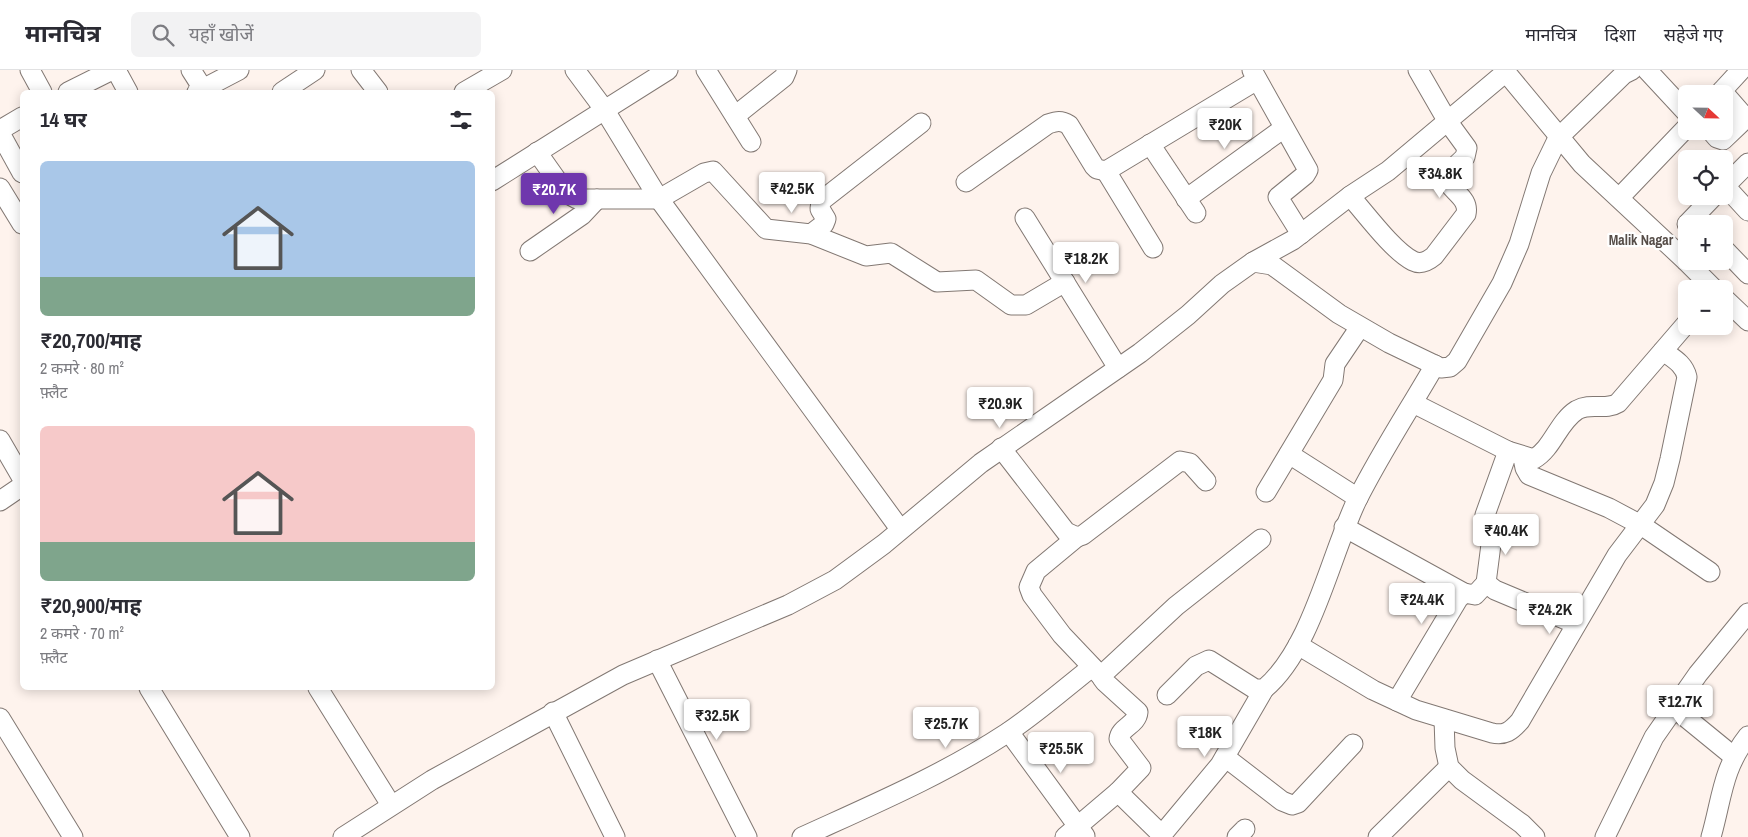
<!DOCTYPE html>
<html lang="hi">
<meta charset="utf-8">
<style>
body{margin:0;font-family:"Archivo Narrow","Noto Sans Devanagari",sans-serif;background:#f2f2f3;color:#2b2b33;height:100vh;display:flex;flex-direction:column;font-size:19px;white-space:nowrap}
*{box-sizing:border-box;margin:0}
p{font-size:16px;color:#7c7c81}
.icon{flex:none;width:28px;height:28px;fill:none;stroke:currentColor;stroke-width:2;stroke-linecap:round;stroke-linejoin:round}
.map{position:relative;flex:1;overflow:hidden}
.side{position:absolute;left:20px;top:20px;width:475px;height:600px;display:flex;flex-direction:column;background:#fff;border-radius:8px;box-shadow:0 2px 12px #0003}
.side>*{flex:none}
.needle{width:32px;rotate:112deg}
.tools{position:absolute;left:1678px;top:15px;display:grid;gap:10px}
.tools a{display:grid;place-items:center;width:55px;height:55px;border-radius:8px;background:#fff;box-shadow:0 2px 12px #0003;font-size:25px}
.price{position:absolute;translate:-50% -42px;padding:0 11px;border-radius:5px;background:#fff;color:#222;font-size:16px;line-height:32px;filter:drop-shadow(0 1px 2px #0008)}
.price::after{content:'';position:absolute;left:50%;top:30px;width:15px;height:11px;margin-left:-8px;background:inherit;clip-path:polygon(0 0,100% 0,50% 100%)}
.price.selected{background:#6f37ad;color:#fff}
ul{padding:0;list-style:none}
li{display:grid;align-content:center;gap:10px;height:265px;padding:0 20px}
li span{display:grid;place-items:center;height:155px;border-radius:8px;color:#555}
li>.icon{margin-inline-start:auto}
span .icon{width:90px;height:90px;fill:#fffc;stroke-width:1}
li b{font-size:21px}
h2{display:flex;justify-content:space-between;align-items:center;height:60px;padding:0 20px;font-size:21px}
header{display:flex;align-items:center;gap:30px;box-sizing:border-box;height:70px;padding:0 25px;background:#fff;border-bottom:1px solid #e1e1e2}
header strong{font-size:24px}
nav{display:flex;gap:28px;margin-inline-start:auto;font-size:18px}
.search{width:350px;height:45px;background:#f2f2f3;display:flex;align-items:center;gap:12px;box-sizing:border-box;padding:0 18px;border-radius:8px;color:#7c7c81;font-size:19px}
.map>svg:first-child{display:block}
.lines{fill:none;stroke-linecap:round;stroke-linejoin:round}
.minor-casing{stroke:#827873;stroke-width:21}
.minor{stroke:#fff;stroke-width:19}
.labels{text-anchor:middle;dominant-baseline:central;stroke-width:4.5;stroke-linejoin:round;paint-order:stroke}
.neighbourhood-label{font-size:14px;font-weight:bold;fill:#564d48;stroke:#fff}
</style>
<header>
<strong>मानचित्र</strong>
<div class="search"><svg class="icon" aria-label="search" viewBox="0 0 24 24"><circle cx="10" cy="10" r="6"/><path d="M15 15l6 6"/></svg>यहाँ खोजें</div>
<nav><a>मानचित्र</a><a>दिशा</a><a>सहेजे गए</a></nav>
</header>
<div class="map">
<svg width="1748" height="767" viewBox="0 0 1748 767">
<rect width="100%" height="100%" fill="#fef3ed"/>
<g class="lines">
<!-- minor casing -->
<g class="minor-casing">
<g id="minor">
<polyline points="30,0 42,22"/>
<polyline points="116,0 128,22"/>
<polyline points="191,0 205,22"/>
<polyline points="361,0 378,22"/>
<polyline points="575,0 604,39 659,129 900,459"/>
<polyline points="706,0 751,72"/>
<polyline points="1252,0 1308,100 1305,105 1278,127 1301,164"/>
<polyline points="1504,0 1582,94 1686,191"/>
<polyline points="1647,0 1686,42"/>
<polyline points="68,22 112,0"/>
<polyline points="197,22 239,0"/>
<polyline points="282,22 315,0"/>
<polyline points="464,22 502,0"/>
<polyline points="1719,24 1741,0"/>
<polyline points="735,46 784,7 787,0"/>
<polyline points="0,60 22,47"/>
<polyline points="1711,61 1717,68 1723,70 1744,50 1743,45 1722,21"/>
<polyline points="0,63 22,103"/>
<polyline points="1150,74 1196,143"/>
<polyline points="537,82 566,123 577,129 659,129 704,103 713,101 766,159 811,164 866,186 891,183 937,212 976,210 1011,235 1026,235 1065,212"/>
<polyline points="1106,101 1153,178"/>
<polyline points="492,111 668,0"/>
<path d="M 966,112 L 1048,54 C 1057,51 1061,50 1069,55 L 1094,96 L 1097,99 L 1106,101 L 1257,10"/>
<polyline points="1725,116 1748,141"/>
<polyline points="1724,117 1748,93"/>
<polyline points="0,118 22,154"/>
<path d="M 1350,126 C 1366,144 1393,181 1413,191 C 1421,195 1428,191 1434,186 L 1466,144 C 1470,127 1449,121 1445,106 L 1465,87 L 1467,78 L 1448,52 L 1418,0"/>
<polyline points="1620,127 1686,58"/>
<polyline points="1186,129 1284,58"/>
<polyline points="1025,148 1118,298"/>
<polyline points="1687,154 1714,126"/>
<polyline points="811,164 824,154 826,149 820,139 821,131 921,53"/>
<polyline points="1724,179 1748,204"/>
<polyline points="530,181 582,145 597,129"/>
<polyline points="1686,191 1714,219"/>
<polyline points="1253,192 1293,170 1350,126 1388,101 1506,2"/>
<polyline points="1724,228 1748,251"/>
<path d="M 1413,333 L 1508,381 L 1534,389 C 1553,378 1558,352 1577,340 C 1591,332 1605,341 1618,333 L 1686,254"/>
<polyline points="0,370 22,408"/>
<polyline points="1001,378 1066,462 1077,467 1083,465 1180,391 1190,393 1206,411"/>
<polyline points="1508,381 1485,445 1493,459 1486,513 1495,520 1576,554"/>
<polyline points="1289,384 1358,428"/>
<polyline points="1523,388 1525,398 1529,405 1609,438 1641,455 1710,502"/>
<polyline points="1266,422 1333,310 1335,294 1360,257"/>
<polyline points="0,431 22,416"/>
<polyline points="1344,457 1464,523"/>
<polyline points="1077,467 1036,501 1029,517 1032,525 1062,565 1100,605"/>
<path d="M 1298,575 L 1373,620 L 1416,640 L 1492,663 C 1505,666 1511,661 1520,651 L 1617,485 L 1655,435 L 1664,413 L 1670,389 L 1687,307 C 1684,294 1674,289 1663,281"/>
<polyline points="657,590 747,767"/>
<polyline points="149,618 240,767"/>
<polyline points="318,618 391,735"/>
<path d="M 1167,625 L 1196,596 L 1209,590 L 1255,619 L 1264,619 C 1312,579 1330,486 1357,430 C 1380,384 1409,340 1435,295"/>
<polyline points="1397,631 1458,529 1464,523 1475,525 1486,513"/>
<polyline points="1673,637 1733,686"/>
<polyline points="553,642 615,767"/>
<polyline points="0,648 73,767"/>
<polyline points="1444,649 1445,678 1449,697 1462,710 1522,754 1535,767"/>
<polyline points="1009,662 1085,766"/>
<polyline points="1225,687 1282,731 1292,735 1298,733 1353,674"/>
<polyline points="1118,722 1162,765"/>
<polyline points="343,767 432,710 623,605 788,535 835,510 884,474 981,393 1140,283 1188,245 1222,214 1253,192 1272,195 1339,244 1389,273 1441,298 1450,297 1457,291 1502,213 1519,174 1541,103 1558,68 1624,4 1632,0"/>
<path d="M 802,767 C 872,735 943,705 1007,663 C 1037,643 1064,619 1092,597"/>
<path d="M 1065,767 L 1118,722 L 1141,698 L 1119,669 C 1120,657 1137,655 1138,642 L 1105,612 L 1102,608 L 1104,603 L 1176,536 L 1261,469"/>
<polyline points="1160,767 1220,695 1264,619"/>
<polyline points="1237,767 1245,759"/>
<polyline points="1378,767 1449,697"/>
<polyline points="1605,767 1654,667 1698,604 1748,543"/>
<path d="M 1711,767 C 1722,729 1722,699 1748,666"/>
</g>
</g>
<!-- minor -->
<use href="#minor" class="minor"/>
</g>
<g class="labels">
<!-- neighbourhood labels -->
<g class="neighbourhood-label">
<text x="1641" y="170">Malik Nagar</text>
</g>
</g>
</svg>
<div class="tools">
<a><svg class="needle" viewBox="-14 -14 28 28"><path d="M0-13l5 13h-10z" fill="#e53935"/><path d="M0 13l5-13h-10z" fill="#7c7c81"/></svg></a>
<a><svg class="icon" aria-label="locate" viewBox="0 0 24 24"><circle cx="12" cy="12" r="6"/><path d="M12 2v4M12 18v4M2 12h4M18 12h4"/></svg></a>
<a>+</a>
<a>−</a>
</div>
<b class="price" style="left:1225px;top:80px">₹20K</b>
<b class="price" style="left:1440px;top:129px">₹34.8K</b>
<b class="price" style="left:792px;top:144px">₹42.5K</b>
<b class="price selected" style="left:554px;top:145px">₹20.7K</b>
<b class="price" style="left:1086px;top:214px">₹18.2K</b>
<b class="price" style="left:1000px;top:359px">₹20.9K</b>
<b class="price" style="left:1506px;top:486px">₹40.4K</b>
<b class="price" style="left:1422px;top:555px">₹24.4K</b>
<b class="price" style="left:1550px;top:565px">₹24.2K</b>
<b class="price" style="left:1680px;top:657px">₹12.7K</b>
<b class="price" style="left:717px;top:671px">₹32.5K</b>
<b class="price" style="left:946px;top:679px">₹25.7K</b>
<b class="price" style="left:1205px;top:688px">₹18K</b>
<b class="price" style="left:1061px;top:704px">₹25.5K</b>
<section class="side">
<h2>14 घर<svg class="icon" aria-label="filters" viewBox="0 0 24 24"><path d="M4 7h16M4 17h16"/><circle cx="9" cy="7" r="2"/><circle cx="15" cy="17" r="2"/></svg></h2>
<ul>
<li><span style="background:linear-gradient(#a9c7e8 75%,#7fa58c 0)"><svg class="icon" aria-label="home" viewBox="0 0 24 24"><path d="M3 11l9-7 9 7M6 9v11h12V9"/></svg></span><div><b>₹20,700/माह</b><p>2 कमरे · 80 m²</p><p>फ़्लैट</p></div></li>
<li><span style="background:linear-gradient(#f6c9c9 75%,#7fa58c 0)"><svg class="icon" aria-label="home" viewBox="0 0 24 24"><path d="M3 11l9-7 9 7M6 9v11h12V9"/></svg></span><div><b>₹20,900/माह</b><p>2 कमरे · 70 m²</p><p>फ़्लैट</p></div></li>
</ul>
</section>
</div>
